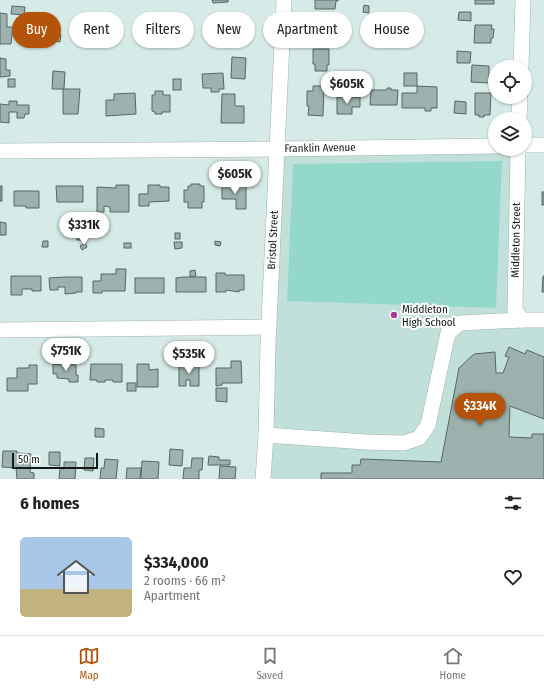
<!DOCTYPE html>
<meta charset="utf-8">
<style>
body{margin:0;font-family:"Fira Sans Condensed",sans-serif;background:#f6f6f6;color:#222;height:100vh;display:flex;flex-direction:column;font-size:15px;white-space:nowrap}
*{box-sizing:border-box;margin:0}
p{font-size:13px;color:#767676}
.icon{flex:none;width:22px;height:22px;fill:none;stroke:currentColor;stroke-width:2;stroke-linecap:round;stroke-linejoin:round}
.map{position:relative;height:479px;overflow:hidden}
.sheet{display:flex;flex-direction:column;background:#fff;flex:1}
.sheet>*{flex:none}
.hud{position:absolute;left:12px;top:12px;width:520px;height:36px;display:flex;gap:8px}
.fabs{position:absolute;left:488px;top:60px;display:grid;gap:8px}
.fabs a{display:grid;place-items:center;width:44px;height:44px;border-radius:50%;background:#fff;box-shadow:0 1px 3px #0004;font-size:20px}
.scale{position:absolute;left:12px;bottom:10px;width:86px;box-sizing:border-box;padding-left:4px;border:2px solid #111917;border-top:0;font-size:11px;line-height:14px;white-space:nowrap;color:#111917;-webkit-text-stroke:3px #fff;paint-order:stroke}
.price{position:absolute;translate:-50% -34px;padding:0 9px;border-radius:14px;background:#fff;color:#222;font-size:13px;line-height:26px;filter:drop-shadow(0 1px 2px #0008)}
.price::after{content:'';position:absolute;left:50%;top:24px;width:12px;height:9px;margin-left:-6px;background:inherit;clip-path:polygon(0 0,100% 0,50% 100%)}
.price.current{background:#b45309;color:#fff}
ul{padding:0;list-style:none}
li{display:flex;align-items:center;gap:12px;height:100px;padding:0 20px}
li+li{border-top:1px solid #e0e0e0}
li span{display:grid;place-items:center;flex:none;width:112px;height:80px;border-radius:6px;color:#555}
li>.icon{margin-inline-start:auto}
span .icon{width:48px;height:48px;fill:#fffc;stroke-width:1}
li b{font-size:17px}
h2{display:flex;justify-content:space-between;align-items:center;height:48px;padding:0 20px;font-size:17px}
.pill{padding:0 14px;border-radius:18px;background:#fff;box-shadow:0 1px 3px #0004;font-size:14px;line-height:36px}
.pill.current{background:#b45309;color:#fff}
.menu{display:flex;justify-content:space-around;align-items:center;height:56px;border-top:1px solid #e0e0e0;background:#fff;font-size:11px;color:#767676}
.menu a{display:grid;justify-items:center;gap:2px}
.menu .current{color:#b45309}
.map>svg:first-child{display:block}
.built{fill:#c1e0da}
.green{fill:#94d8cc}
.building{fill:#9db2ae;stroke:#546763}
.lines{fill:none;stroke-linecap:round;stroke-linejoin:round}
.minor-casing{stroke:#9fb4b0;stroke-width:16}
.minor{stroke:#fff;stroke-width:15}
.poi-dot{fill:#a73c9b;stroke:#fff;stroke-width:1.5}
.labels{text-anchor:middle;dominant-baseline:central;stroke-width:4;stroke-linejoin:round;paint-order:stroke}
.street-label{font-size:11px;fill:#111917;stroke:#fff}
.poi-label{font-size:11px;fill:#111917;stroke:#fff;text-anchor:start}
</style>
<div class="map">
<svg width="544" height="479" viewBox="0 0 544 479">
<rect width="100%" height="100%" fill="#d6ebe7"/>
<!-- built -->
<polygon class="built" points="277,149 518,149 515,310 544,320 544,479 263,479"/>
<!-- green -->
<polygon class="green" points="502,161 496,308 287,301 293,164"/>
<!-- building -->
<g class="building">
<polygon points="212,0 228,0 228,2 213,3"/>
<polygon points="315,0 338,0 338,1 336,1 335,9 315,9"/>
<rect x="475" y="0" width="19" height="4"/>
<polygon points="364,5 369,6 369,13 363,12"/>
<polygon points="12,6 25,7 24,15 11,14"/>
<polygon points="459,12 471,12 471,21 458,20"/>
<polygon points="0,13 7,14 7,27 13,27 11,44 0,44"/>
<rect x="223" y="17" width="23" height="14"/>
<polygon points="475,25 492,25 491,29 494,29 493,38 491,38 491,43 474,43"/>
<polygon points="55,35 61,35 60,42 54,41"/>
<polygon points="313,49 329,49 329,65 327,65 327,71 315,71 315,64 313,64"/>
<polygon points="457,51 471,52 470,63 457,63"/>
<polygon points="232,57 246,58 245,79 231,78"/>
<polygon points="0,58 6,59 6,70 10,70 10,76 0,77"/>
<polygon points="472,65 489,66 489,83 471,82"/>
<polygon points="53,71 65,72 64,89 52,89"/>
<polygon points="223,73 224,89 219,89 219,92 211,92 211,88 203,88 202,74"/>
<rect x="404" y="73" width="13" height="13"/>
<rect x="8" y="79" width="7" height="8"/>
<rect x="173" y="79" width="8" height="11"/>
<polygon points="333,84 340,84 339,95 332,95"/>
<polygon points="313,86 324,86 323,116 308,115 309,106 307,106 307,91 313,91"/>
<polygon points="417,86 437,87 437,108 431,108 431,111 425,111 425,108 402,108 402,93 417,93"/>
<polygon points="387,88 391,88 391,90 398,90 397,105 370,105 371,90 387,90"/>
<polygon points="63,89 80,89 78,114 63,114"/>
<polygon points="155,91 163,91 163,95 170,95 170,112 162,112 162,114 155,114 155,112 152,111 152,95 155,95"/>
<polygon points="135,93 136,114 106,116 106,100 114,100 114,94"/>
<polygon points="475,93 491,93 490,115 484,115 484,117 479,117 479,115 475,115"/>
<polygon points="222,94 235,94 235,106 244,106 244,123 221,123"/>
<polygon points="337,97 360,97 360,107 352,107 352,114 337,114"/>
<polygon points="9,101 17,101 17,105 29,105 29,114 25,114 24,118 17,118 17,112 9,112 9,123 0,122 0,104 9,105"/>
<polygon points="455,101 466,102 466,114 454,113"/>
<polygon points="191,184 200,184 200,186 204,186 204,202 202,202 202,208 188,208 188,202 184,202 184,190 188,190 188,186 191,186"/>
<polygon points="222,184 239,184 239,186 246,186 246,209 236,209 236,199 222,199"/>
<polygon points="116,185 129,185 129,212 110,212 110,207 104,206 104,212 97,212 97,187 116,188"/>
<polygon points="148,185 160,185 160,187 169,187 169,201 149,202 149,206 139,206 139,194 148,194"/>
<rect x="0" y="186" width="2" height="15"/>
<polygon points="56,186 83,186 83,202 57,202"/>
<polygon points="14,191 39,191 39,208 26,208 26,206 14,206"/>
<rect x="542" y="192" width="2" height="13"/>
<polygon points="0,222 6,223 6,235 0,235"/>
<polygon points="86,222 101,222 101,237 87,237"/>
<rect x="77" y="233" width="7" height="7"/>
<rect x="175" y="233" width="5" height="6"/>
<polygon points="43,241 48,241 48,247 42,247"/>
<polygon points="215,241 221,242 220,246 215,245"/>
<polygon points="174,242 182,242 182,248 175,249"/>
<polygon points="85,243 87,247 82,250 80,246"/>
<rect x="124" y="243" width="7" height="5"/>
<polygon points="116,269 126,269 125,291 102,291 102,293 93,293 93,281 101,281 101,274 116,274"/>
<polygon points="195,270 196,276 190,277 190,271"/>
<polygon points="216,273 225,273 225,275 244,275 244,290 239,290 239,292 226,290 226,292 216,292"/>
<polygon points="11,276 41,276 41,291 32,291 32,289 22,289 22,295 11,295"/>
<polygon points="543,276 544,276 544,292 542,292"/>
<polygon points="65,277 82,277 82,292 76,292 76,293 65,294 65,287 58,287 58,290 50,290 49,278"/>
<polygon points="183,277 206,277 206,292 176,292 176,278"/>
<rect x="135" y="278" width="29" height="15"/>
<polygon points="509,347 525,354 527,350 544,357 544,419 510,406 509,437 532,438 532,434 544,434 544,479 321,479 321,473 352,473 352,465 360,465 361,459 441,462 459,368 474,354 495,352 496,373 503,373 509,357 505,356"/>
<polygon points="231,361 241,361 242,383 222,383 222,385 216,386 216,368 231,368"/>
<polygon points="53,364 76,365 76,375 78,375 78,382 69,382 69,379 57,378 57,374 53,374"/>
<polygon points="91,364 122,364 122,382 113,382 113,380 105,380 105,382 97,382 97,380 90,380"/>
<polygon points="137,364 149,364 149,370 158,369 158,387 137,387"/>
<polygon points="29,365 37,365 37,384 28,384 28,391 7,391 7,378 17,378 17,368 29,368"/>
<polygon points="179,365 199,365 199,386 190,386 190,380 186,380 186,386 179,386"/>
<rect x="127" y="383" width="9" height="8"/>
<polygon points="216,388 227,388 227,402 216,401"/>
<polygon points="95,428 104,429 104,437 95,437"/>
<polygon points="170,449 183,450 182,466 169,465"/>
<polygon points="3,451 17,451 17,453 31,454 30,472 34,473 34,479 17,479 16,468 2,467"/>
<polygon points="49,452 60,452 60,466 49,465"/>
<polygon points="209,456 219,457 219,460 230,460 230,465 208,465"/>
<polygon points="85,458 94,458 93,471 84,470"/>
<polygon points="192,458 203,458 202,470 199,470 199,479 183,479 184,468 191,468"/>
<polygon points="105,459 118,460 116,479 100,479 101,468 104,468"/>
<polygon points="142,461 159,462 158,479 141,479"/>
<polygon points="64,462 76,462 75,479 59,479 60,468 64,469"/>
<polygon points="220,466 236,467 235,479 219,479"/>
<polygon points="127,468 141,468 140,479 126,479"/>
</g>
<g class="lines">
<!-- minor casing -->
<g class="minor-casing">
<g id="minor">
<polyline points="521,67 523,0"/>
<polyline points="519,119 520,97"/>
<polyline points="525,145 544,145"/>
<polyline points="518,149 515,310 522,320 544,320"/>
<polyline points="0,151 277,149 495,146"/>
<polyline points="0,330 269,327"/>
<polyline points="266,435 366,442 404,443 419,438 428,425 448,333 460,323 522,320"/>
<polyline points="263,479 266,435 268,343 284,0"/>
</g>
</g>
<!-- minor -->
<use href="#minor" class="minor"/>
</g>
<!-- markers -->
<circle class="poi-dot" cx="394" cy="315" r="4"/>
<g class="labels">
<!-- street labels -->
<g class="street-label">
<text transform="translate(320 148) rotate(-1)">Franklin Avenue</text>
<text transform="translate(273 240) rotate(-87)">Bristol Street</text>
<text transform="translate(516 240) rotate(-89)">Middleton Street</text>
</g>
<!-- poi labels -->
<g class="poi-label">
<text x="402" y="309">Middleton<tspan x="402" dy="13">High School</tspan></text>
</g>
</g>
</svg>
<div class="fabs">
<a><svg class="icon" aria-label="locate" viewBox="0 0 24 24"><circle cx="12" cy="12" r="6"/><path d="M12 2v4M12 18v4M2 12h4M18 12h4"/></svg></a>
<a><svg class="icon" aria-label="layers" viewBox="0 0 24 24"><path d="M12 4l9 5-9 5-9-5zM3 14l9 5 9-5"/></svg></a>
</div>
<div class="scale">50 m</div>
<b class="price" style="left:347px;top:105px">$605K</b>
<b class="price" style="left:235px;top:195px">$605K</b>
<b class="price" style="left:84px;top:246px">$331K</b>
<b class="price" style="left:66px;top:372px">$751K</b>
<b class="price" style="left:189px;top:375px">$535K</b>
<b class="price current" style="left:480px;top:427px">$334K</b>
<div class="hud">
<a class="pill current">Buy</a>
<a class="pill">Rent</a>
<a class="pill">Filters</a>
<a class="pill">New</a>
<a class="pill">Apartment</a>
<a class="pill">House</a>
</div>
</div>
<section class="sheet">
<h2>6 homes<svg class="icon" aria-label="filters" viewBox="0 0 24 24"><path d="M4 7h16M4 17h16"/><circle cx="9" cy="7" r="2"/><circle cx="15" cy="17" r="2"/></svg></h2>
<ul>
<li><span style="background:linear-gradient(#a9c7e8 65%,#c2b280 0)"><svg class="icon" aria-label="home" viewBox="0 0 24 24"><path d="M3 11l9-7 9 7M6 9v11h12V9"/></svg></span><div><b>$334,000</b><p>2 rooms · 66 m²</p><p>Apartment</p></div><svg class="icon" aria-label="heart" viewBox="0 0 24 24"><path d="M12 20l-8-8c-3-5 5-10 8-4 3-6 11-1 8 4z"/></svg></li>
</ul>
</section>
<nav class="menu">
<a class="current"><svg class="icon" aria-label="map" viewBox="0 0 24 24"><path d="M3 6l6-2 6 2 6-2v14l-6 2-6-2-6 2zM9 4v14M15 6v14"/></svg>Map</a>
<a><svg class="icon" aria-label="saved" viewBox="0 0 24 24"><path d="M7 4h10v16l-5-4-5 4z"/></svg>Saved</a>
<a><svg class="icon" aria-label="home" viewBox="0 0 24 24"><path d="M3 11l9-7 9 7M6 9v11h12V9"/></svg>Home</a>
</nav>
